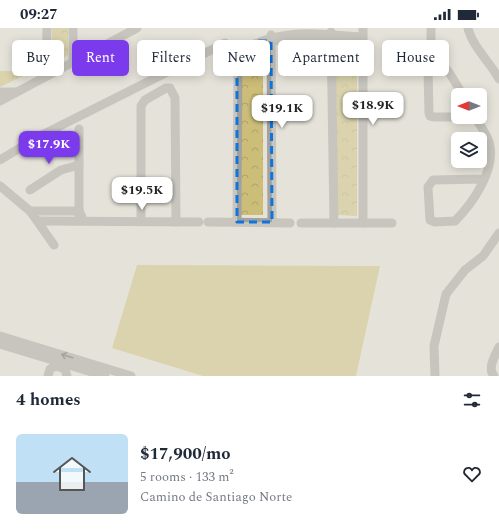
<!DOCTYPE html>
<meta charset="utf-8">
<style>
body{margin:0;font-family:Spectral,serif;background:#f2f2f3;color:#1f2937;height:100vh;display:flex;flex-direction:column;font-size:15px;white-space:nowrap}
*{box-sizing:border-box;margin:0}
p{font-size:13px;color:#747a83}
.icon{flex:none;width:22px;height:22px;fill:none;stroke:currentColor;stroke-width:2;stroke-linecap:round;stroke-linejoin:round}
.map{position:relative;height:348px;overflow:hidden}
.panel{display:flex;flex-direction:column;background:#fff;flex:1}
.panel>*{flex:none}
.banner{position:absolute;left:12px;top:12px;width:475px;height:36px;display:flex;gap:8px}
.needle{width:26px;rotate:270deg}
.buttons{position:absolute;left:451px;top:60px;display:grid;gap:8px}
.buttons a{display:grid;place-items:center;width:36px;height:36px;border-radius:6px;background:#fff;box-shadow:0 2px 10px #0003;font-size:20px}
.price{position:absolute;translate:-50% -34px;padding:0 9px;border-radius:8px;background:#fff;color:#222;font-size:13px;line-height:26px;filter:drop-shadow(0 1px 2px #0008)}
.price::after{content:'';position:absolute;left:50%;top:24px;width:12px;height:9px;margin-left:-6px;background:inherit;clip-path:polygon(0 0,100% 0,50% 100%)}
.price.on{background:#7c3aed;color:#fff}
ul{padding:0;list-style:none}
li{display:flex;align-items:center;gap:12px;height:100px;padding:0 16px}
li+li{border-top:1px solid #e0e1e3}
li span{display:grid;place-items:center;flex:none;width:112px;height:80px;border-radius:6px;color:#555}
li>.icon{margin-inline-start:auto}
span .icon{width:48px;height:48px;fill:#fffc;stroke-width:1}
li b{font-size:17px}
h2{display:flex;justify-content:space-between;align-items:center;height:48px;padding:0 16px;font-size:17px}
.chip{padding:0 14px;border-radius:6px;background:#fff;box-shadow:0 2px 10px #0003;font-size:14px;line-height:36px}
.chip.on{background:#7c3aed;color:#fff}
.status{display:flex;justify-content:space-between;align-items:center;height:28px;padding:0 20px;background:#fff;direction:ltr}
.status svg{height:11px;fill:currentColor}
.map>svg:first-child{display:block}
.grass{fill:#ccbe79}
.park{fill:url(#park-crowns)}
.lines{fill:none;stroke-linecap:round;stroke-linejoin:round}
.minor{stroke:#a2a19d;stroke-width:9}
.oneway{stroke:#595854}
.marked{fill:none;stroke:#0d75dd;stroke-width:3;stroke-dasharray:8 5;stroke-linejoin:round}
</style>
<div class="status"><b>09:27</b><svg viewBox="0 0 49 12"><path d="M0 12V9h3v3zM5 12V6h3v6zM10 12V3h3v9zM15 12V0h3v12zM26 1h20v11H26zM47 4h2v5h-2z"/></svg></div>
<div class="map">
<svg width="499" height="348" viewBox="0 0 499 348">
<defs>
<pattern id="park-crowns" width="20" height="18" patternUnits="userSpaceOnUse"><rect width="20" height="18" fill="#ccbe79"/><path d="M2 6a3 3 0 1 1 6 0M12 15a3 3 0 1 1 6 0" fill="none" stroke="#afa368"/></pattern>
</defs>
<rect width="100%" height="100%" fill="#e5e3d9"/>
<!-- grass -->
<polygon class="grass" points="137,237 380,238 356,348 203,348 112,320"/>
<!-- park -->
<g class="park">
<polygon points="52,0 68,0 68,27 52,36"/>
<polygon points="335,22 357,22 357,188 336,187"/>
<polygon points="252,25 263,25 263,187 241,187 242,33"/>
<polygon points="12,36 39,37 38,41 0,59 0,43 12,43"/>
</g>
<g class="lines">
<!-- minor -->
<g class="minor">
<polyline points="363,0 363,195"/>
<polyline points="431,0 431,21 450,46 463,67"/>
<path d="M 468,0 C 472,18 490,34 499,51"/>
<polyline points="331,4 334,195"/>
<polyline points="271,7 272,194"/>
<polyline points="265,13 331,12 336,10"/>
<polyline points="431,21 428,41 429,85 430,88 435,89 458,89"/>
<polyline points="73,34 73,0"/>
<polyline points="46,48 47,0"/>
<polyline points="0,64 16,64"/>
<polyline points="0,73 137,0"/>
<path d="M 475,89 C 480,97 486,105 489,114 C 497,140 473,175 455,193 L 435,194 L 430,192 L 428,159 L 433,152 L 484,151"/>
<polyline points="0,132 38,109 225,15"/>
<polyline points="0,158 30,183 54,217"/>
<polyline points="30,162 61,142 79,137"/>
<polyline points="30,183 79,183 82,189"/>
<polyline points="39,193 199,194"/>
<polyline points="79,193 79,101"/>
<polyline points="141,193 141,78 145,72 166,60 170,60 175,70 176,194"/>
<polyline points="208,194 290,195"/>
<path d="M 237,194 L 238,29 C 242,23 249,20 255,16 C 293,0 323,7 363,9"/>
<polyline points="301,195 392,195"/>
<polyline points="0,308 131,348"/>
<polyline points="0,316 105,348"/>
<polyline points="48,348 50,341 56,338 65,341 67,348"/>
<polyline points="435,348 434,318 446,266 465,242 483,228 499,205"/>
<path d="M 494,348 C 487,340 495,328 499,319"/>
</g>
</g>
<!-- one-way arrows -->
<defs><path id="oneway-shaft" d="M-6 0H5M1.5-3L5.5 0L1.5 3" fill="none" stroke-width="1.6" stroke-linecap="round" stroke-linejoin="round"/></defs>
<use class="oneway" href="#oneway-shaft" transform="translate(67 328) rotate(-163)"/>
<!-- marked area -->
<path d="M0 0H499V348H0ZM 259,13 L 271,13 L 272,194 L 237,194 L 237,37 L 241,25 Z" fill="#e5e3d9" fill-opacity=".55" fill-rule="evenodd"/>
<path class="marked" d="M 259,13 L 271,13 L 272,194 L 237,194 L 237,37 L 241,25 Z"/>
</svg>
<div class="buttons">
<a><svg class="needle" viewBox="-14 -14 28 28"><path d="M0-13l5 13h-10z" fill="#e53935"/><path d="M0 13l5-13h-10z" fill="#747a83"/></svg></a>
<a><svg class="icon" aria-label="layers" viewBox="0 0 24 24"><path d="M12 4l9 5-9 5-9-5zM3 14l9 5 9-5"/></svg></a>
</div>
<b class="price" style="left:373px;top:98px">$18.9K</b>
<b class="price" style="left:282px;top:101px">$19.1K</b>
<b class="price on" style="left:49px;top:137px">$17.9K</b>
<b class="price" style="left:142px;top:183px">$19.5K</b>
<div class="banner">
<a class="chip">Buy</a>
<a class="chip on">Rent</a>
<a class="chip">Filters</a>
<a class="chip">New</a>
<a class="chip">Apartment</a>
<a class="chip">House</a>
</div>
</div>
<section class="panel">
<h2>4 homes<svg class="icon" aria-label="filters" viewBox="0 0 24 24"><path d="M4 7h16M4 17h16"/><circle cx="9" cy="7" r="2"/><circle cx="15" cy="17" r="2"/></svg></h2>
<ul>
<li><span style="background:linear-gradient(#bfe0f5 60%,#9aa5b1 0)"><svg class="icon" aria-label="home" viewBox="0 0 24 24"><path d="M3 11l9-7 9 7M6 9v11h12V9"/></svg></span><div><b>$17,900/mo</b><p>5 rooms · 133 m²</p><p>Camino de Santiago Norte</p></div><svg class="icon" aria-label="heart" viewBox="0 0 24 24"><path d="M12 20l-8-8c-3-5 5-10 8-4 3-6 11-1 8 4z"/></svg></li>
</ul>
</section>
